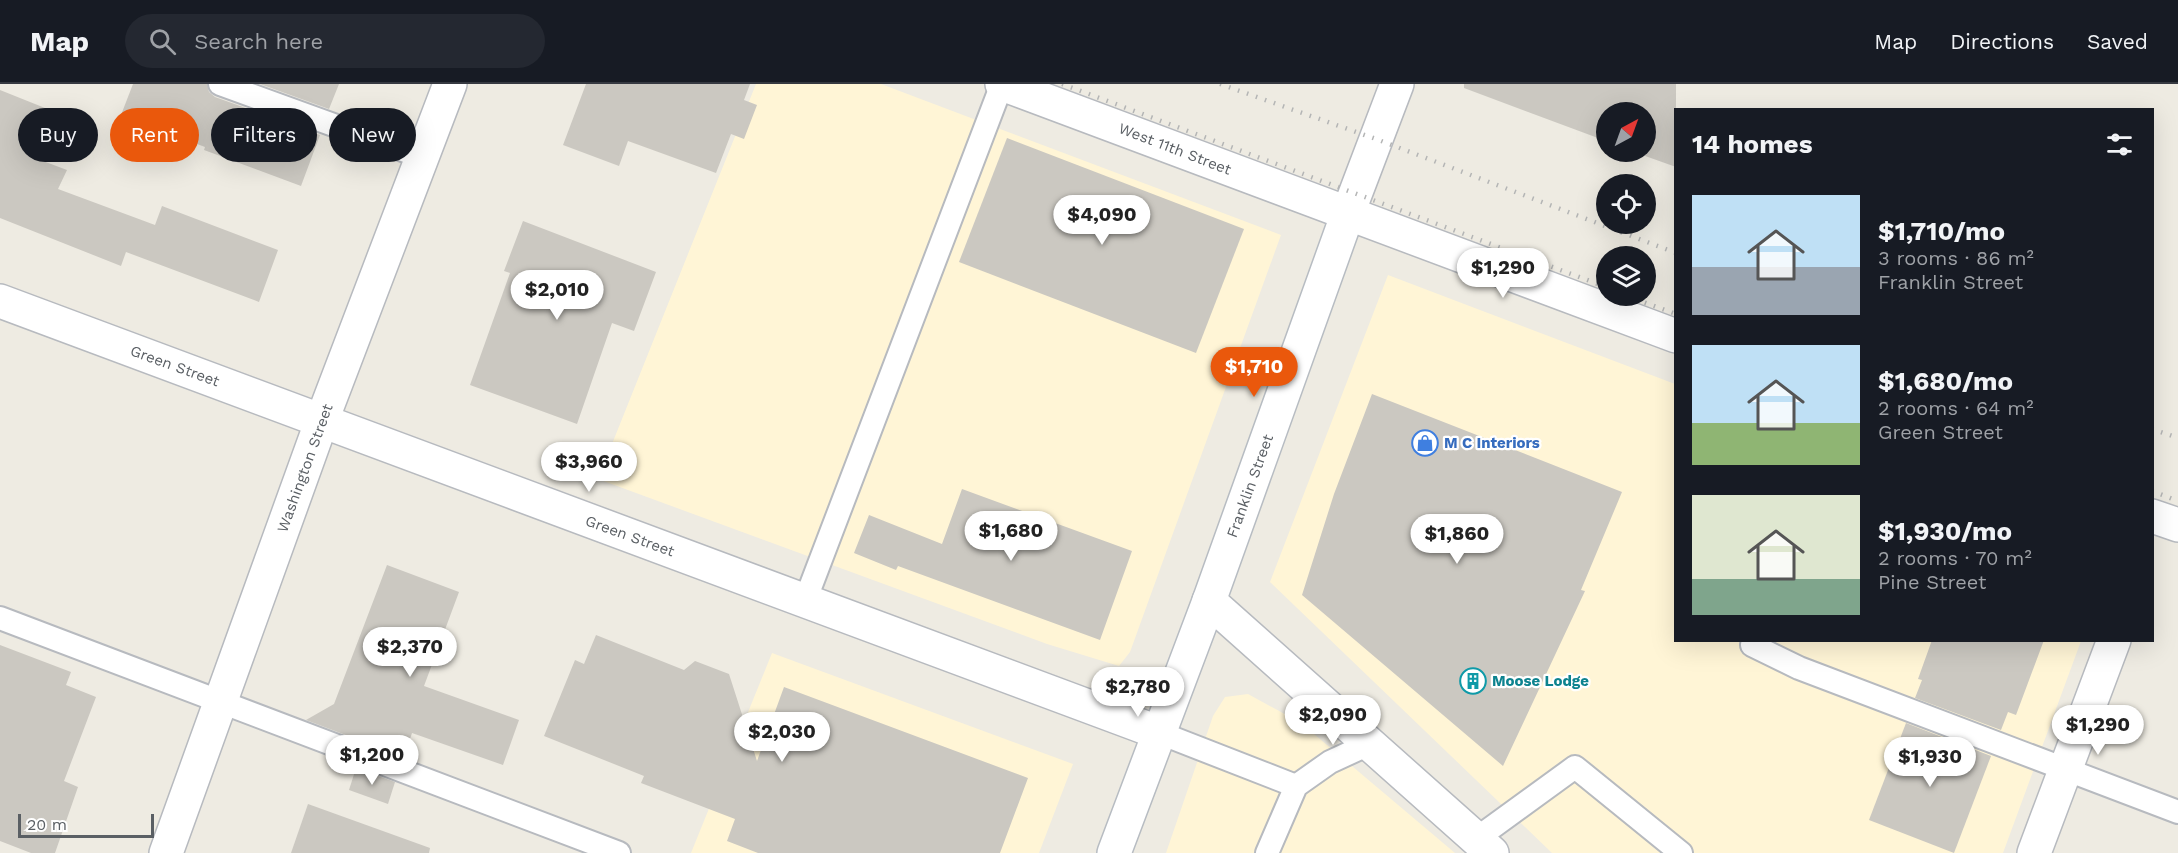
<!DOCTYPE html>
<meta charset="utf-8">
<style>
body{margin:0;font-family:"Work Sans",sans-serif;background:#242831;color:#f1f3f6;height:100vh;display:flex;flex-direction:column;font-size:22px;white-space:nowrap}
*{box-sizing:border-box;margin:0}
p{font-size:20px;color:#9ea1a6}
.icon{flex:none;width:33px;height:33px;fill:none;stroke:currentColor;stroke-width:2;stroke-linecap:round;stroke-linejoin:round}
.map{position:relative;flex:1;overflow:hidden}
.panel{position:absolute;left:1674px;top:24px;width:480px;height:534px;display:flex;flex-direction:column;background:#171b24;border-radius:0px;box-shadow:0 6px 24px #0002}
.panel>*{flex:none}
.banner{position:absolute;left:18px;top:24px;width:570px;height:54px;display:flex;gap:12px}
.needle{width:39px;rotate:41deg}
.fabs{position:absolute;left:1596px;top:18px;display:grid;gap:12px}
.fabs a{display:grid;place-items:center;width:60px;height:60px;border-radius:50%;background:#171b24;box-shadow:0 6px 24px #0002;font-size:30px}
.scale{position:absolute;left:18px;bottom:15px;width:136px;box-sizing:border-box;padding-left:6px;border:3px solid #5a5f64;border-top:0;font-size:16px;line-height:21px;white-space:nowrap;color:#5a5f64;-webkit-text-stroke:4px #fff;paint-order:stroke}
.price{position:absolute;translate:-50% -51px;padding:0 14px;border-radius:21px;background:#fff;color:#222;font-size:20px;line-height:39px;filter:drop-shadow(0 2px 3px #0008)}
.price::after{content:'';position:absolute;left:50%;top:36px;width:18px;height:14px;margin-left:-9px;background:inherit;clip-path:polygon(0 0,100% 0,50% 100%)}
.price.current{background:#ea580c;color:#fff}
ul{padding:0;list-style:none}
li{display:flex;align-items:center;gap:18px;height:150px;padding:0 18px}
li span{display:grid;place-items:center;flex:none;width:168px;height:120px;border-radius:0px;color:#555}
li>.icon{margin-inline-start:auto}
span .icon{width:72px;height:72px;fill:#fffc;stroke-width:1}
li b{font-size:26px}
h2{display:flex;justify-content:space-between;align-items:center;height:72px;padding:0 18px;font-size:26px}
.tag{padding:0 21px;border-radius:27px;background:#171b24;box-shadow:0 6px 24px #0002;font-size:21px;line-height:54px}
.tag.current{background:#ea580c;color:#fff}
header{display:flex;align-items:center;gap:36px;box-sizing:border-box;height:84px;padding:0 30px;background:#171b24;border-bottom:2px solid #363941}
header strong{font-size:28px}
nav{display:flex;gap:33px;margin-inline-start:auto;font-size:21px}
.search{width:420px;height:54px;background:#242831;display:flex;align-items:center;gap:15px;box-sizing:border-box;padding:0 21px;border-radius:33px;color:#9ea1a6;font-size:22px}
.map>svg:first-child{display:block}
.commercial{fill:#fff5d6}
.building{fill:#cbc8c1}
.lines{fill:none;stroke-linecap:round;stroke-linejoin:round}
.service-casing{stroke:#b7babf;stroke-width:26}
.minor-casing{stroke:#b7babf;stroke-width:36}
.tertiary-casing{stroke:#b7babf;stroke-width:36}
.secondary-casing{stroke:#b7bcc2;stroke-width:36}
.service{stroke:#fff;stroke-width:22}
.minor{stroke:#fff;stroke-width:33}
.tertiary{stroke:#fff;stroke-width:33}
.secondary{stroke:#fff;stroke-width:33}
.rail{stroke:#b4b5b5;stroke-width:4.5;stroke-dasharray:1.5 8;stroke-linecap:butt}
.labels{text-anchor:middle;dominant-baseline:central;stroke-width:4.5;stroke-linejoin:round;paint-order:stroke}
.street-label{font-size:15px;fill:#5a5f64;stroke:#fff}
.shop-label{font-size:15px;font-weight:bold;fill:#366cbe;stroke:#fff;text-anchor:start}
.culture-label{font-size:15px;font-weight:bold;fill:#0d838f;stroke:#fff;text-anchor:start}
</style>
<header>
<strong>Map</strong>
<div class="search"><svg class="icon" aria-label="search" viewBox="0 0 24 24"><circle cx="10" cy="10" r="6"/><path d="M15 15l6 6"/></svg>Search here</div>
<nav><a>Map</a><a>Directions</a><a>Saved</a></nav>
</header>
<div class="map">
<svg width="2178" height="769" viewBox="0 0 2178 769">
<rect width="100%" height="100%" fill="#eeebe2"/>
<!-- commercial -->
<g class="commercial">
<polygon points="756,0 881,0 1281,151 1130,568 1119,582 1047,560 598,395"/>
<polygon points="1388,191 1675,300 1676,556 2081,557 2003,769 1552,769 1270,498"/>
<polygon points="772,569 1073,680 1039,769 691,769"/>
<polygon points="1248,610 1301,639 1455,769 1166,769 1213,632 1225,613"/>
</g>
<!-- building -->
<g class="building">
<polygon points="133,0 207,0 209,8 215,13 320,51 301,102 204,66 205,63 121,31"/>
<polygon points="260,0 339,0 329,25"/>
<polygon points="586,0 750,0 744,16 757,21 744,55 731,50 716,89 628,57 619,82 563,61"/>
<polygon points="1464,0 1676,0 1676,83 1634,68 1646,68 1646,28 1606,28 1606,57 1464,4"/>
<polygon points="0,6 45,24 27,71 67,86 58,105 155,141 162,122 278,166 259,218 126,168 121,182 0,134"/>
<polygon points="1007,54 1244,145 1196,269 959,178"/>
<polygon points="523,137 656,188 634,247 612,239 577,340 470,301 510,189 504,187"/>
<polygon points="1372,310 1622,408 1581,506 1585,507 1503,682 1302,511 1334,410"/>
<polygon points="962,405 1132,467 1100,556 898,482 896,486 854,469 869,431 942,460"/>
<polygon points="387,481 459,508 424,602 519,636 503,681 412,649 404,673 306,636 334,620"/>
<polygon points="596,551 684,586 695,577 729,590 757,677 784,603 1028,694 1000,769 758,769 727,757 735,735 641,699 644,692 544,652 575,576 584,580"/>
<polygon points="1932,556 2044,556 2016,631 2008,628 2001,646 1915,614 1922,596 1918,595"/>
<polygon points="0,561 71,588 66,601 96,613 64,697 78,703 55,769 31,769 0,757"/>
<polygon points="1906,639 1991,672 1954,769 1869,736"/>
<polygon points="356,684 395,698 388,720 349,706"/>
<polygon points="308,720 430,764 429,769 291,769"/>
</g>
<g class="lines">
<!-- service casing -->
<g class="service-casing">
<g id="service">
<polyline points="220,0 422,73"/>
<polyline points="805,517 1002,0"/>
<polyline points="0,534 619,769"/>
<polyline points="1753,556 1752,561 1799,584 2178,728"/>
<polyline points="1160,649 1296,702"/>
<polyline points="1476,755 1575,683 1681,769"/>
<polyline points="1267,769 1296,702 1330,678 1369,660"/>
</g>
</g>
<!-- minor casing -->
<g class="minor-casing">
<g id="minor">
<polyline points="1348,129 1397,0"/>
<polyline points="0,217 1160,649"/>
<polyline points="1209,517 1492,769"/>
<polyline points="166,769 322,336 450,0"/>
<polyline points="2034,769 2114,556"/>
</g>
</g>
<!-- tertiary casing -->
<g class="tertiary-casing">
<g id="tertiary">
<polyline points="1002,0 1676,252"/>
<polyline points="2152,432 2178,441"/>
</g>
</g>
<!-- secondary casing -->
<g class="secondary-casing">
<polyline id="secondary" points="1114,769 1209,517 1348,129"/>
</g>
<!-- service -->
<use href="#service" class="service"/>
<!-- minor -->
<use href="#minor" class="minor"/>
<!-- tertiary -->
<use href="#tertiary" class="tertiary"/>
<!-- secondary -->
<use href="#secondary" class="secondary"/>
<!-- rail -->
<g class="rail">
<polyline points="1062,0 1606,203"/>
<polyline points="1220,0 1376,55 1676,169"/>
<polyline points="1627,212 1676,230"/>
<polyline points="2152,345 2178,354"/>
<polyline points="2152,407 2178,417"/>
</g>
</g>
<!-- icons -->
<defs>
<g id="shop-ring" transform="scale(1.35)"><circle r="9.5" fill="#fff" stroke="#3f7fe0" stroke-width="1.5"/><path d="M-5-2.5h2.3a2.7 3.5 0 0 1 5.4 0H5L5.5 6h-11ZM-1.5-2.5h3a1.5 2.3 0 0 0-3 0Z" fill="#3f7fe0"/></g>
<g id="building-ring" transform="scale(1.35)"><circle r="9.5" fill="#fff" stroke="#0f9aa8" stroke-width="1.5"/><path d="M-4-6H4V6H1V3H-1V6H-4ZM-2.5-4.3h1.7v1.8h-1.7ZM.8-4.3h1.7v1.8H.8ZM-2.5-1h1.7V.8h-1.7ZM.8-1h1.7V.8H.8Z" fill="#0f9aa8"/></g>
</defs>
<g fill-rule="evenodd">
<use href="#shop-ring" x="1425" y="359"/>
<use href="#building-ring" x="1473" y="597"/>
</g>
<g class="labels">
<!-- street labels -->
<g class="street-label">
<text transform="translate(1175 65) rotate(21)">West 11th Street</text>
<text transform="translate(175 282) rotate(20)">Green Street</text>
<text transform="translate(305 384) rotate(-70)">Washington Street</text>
<text transform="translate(1250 402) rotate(-70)">Franklin Street</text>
<text transform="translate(630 452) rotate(20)">Green Street</text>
</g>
<!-- shop labels -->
<g class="shop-label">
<text x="1444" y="359">M C Interiors</text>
</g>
<!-- culture labels -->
<g class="culture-label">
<text x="1492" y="597">Moose Lodge</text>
</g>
</g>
</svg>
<div class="fabs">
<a><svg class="needle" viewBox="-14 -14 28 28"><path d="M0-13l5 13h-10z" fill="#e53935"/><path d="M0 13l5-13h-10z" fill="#9ea1a6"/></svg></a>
<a><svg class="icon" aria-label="locate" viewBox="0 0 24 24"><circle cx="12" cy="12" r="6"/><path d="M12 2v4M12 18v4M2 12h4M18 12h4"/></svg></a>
<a><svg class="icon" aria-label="layers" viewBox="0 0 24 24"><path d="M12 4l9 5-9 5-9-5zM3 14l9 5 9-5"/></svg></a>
</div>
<div class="scale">20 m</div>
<b class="price" style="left:1102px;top:162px">$4,090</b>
<b class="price" style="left:1503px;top:215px">$1,290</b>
<b class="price" style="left:557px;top:237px">$2,010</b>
<b class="price current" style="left:1254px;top:314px">$1,710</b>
<b class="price" style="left:589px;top:409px">$3,960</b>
<b class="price" style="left:1011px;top:478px">$1,680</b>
<b class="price" style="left:1457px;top:481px">$1,860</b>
<b class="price" style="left:410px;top:594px">$2,370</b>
<b class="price" style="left:1138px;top:634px">$2,780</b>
<b class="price" style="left:1333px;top:662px">$2,090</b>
<b class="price" style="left:2098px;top:672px">$1,290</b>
<b class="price" style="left:782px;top:679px">$2,030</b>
<b class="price" style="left:372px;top:702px">$1,200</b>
<b class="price" style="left:1930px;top:704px">$1,930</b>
<div class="banner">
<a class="tag">Buy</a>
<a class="tag current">Rent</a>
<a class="tag">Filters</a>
<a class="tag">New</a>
</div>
<section class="panel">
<h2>14 homes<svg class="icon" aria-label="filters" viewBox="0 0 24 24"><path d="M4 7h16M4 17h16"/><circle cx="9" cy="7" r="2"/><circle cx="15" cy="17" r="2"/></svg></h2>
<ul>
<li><span style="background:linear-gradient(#bfe0f5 60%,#9aa5b1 0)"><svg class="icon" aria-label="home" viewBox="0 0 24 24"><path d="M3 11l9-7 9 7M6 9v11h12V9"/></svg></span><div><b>$1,710/mo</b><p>3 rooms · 86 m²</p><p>Franklin Street</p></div></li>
<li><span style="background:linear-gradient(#bfe0f5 65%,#8fb573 0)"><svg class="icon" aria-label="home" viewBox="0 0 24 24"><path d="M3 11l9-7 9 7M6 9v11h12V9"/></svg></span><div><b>$1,680/mo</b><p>2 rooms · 64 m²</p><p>Green Street</p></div></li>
<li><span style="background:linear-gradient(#dfe7d0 70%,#7fa58c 0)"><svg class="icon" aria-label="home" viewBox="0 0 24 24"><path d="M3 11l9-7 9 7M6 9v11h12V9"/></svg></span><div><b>$1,930/mo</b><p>2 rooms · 70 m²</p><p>Pine Street</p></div></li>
</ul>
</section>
</div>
